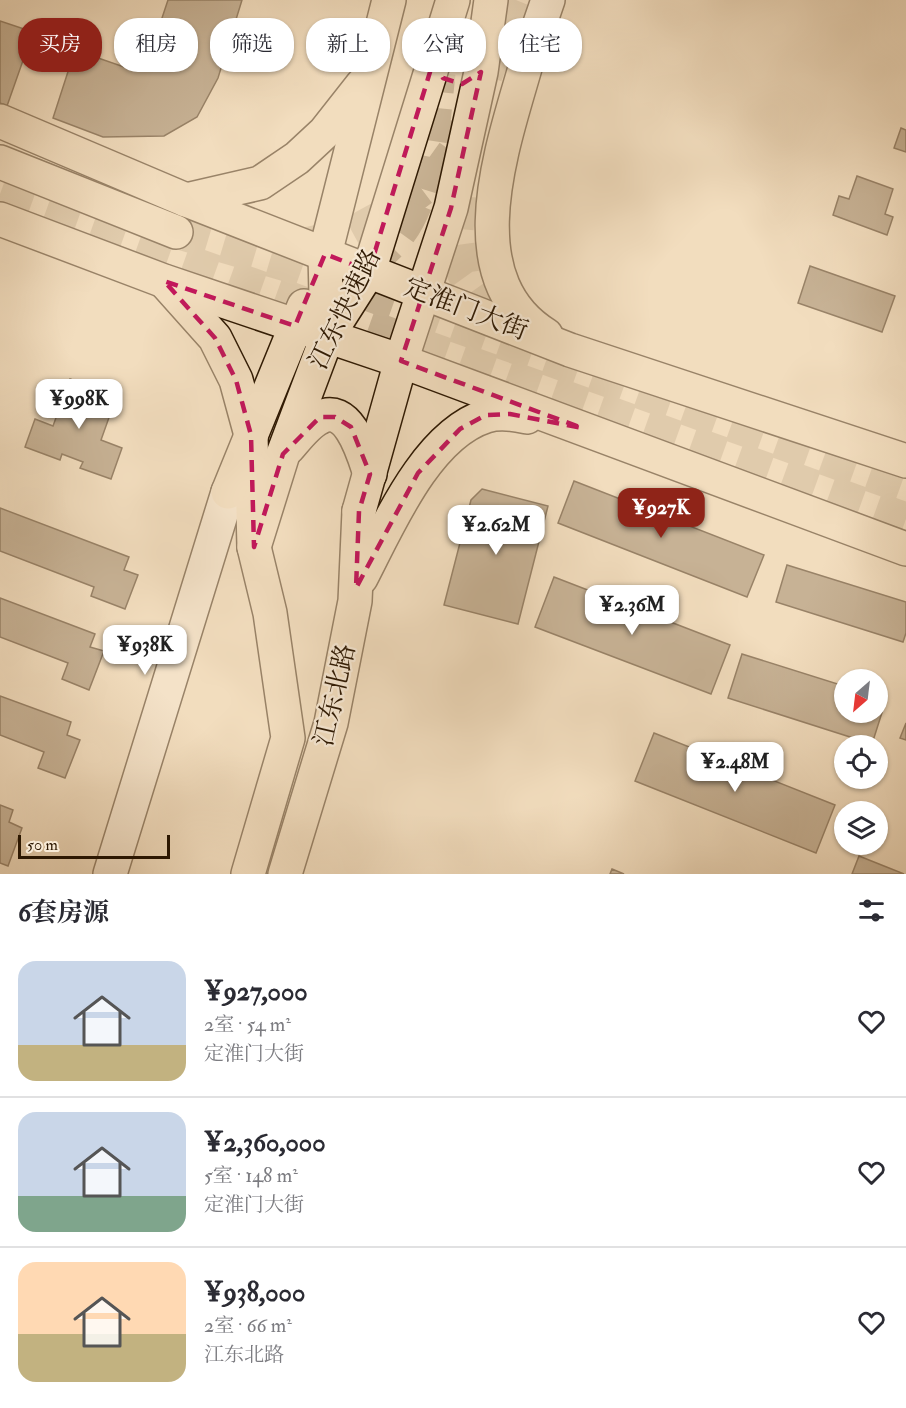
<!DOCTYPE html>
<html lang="zh">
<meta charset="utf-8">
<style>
body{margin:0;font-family:"IM FELL Double Pica","Noto Serif SC",serif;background:#f2f2f3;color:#2b2b33;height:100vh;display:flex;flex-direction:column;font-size:22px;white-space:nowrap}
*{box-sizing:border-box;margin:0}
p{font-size:20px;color:#7c7c81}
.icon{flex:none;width:33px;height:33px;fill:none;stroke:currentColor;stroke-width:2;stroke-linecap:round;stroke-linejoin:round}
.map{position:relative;height:874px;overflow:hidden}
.details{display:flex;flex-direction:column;background:#fff;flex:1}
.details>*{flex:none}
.hud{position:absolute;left:18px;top:18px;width:600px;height:54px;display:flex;gap:12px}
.needle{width:39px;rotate:208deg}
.fabs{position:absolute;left:834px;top:669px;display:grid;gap:12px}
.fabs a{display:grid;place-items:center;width:54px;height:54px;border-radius:50%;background:#fff;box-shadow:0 2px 4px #0004;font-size:30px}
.scale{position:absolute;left:18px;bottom:15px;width:152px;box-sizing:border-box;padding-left:6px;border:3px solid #2d1802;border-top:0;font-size:16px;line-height:21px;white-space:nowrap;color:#2d1802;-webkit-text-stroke:4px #f7e9d5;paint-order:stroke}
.price{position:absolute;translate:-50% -51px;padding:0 14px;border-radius:12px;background:#fff;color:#222;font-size:20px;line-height:39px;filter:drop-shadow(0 2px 3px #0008)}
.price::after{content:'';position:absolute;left:50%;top:36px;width:18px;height:14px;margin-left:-9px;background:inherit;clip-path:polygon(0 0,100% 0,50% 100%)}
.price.selected{background:#8f2418;color:#fff}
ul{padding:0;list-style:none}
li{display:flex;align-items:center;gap:18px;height:150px;padding:0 18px}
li+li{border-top:2px solid #e1e1e2}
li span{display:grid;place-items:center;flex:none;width:168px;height:120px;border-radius:18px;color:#555}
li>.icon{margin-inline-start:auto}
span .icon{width:72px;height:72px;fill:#fffc;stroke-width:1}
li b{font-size:26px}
h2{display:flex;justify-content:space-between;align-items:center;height:72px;padding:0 18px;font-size:26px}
.pill{padding:0 21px;border-radius:24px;background:#fff;box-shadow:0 2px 4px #0004;font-size:21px;line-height:54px}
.pill.selected{background:#8f2418;color:#fff}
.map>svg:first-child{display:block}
.building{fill:#937e64;stroke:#2d1802;stroke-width:1.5}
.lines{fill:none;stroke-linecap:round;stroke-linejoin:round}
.trunk-tunnel{stroke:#cbb698;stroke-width:33;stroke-dasharray:33 16;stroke-linecap:butt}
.secondary-casing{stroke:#2d1802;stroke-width:36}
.primary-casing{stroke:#2d1802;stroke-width:36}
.trunk-casing{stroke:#2d1802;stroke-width:36}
.secondary{stroke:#f7e9d5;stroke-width:33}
.primary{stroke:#f2ddbe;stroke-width:33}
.trunk{stroke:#f2ddbe;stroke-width:33}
.marked{fill:none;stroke:#c2185b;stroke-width:4.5;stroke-dasharray:12 8;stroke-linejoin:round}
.labels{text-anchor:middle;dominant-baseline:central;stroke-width:4.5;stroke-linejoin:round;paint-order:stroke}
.street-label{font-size:26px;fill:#2d1802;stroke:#f7e9d5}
</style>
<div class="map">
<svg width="906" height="874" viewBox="0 0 906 874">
<rect width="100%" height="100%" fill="#f2ddbe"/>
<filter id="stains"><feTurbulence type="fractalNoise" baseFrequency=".00333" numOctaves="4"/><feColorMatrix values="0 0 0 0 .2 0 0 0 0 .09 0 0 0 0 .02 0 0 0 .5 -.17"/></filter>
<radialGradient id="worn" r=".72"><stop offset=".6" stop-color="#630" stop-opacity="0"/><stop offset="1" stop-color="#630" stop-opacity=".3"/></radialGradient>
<!-- building -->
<g class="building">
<polygon points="168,0 242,0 218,78 197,117 164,136 103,137 53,118 75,50 124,67 148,60"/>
<polygon points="0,21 33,32 7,106 0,103"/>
<polygon points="901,128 906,130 906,152 894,148"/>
<polygon points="857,176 893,189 885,214 893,217 887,235 833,215 839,196 849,199"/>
<polygon points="810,266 895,296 882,332 798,303"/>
<polygon points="70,379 117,395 101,440 122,448 111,479 80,468 83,462 62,454 60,460 25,447 35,419 53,426"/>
<polygon points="574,481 764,555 747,597 558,523"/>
<polygon points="482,489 548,506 518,624 444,605 471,500"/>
<polygon points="0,508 129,557 124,570 138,575 125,609 91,596 94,587 0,551"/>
<polygon points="787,565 906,602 906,633 903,642 776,602"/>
<polygon points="554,577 730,645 711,694 535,627"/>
<polygon points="0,598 95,634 90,647 104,651 89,690 62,679 68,663 0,637"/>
<polygon points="742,654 844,686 844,712 878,712 878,697 886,700 872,744 728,698"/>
<polygon points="0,696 71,722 67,735 80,740 65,778 38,768 44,752 0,735"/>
<polygon points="906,723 906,740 900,738"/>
<polygon points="654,733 835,805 816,853 635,781"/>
<polygon points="0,805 13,810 9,822 22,828 8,866 0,863"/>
<polygon points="859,856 904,874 852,874"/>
<polygon points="612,869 624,874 610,874"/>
</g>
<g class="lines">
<!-- trunk-tunnel -->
<g class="trunk-tunnel">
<polyline points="486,75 516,0"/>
<polyline points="0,194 906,519"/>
<polyline points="460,196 457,231 463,273 485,304 514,326"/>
<polyline points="176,232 286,265 906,488"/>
<polyline points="305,244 350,234 396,209 432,182 456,148 465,126"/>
<path d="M 363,264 C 430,232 432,137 439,73"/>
</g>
<!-- secondary casing -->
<g class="secondary-casing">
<g id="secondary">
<polyline points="527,61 548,0"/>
<polyline points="110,874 228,492"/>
</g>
</g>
<!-- primary casing -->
<g class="primary-casing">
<g id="primary">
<path d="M 527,61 C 504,143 453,277 546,335"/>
<polyline points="0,121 186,200 570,350 906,461"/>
<polyline points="186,200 260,183 297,158 325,132 362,85"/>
<polyline points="0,219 164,281 401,361 906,549"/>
<polyline points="165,282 215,338 236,380 251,435 254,547 270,613 288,738 248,874"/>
<polyline points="327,337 325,254 389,0"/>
<polyline points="228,492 304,306"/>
<path d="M 361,578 C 388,526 426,435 486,416 C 499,412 514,414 527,417"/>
<polyline points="285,874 331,723 355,601 359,511"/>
</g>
</g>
<!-- trunk casing -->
<g class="trunk-casing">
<g id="trunk">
<polyline points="0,162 176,232"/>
<path d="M 288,448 C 297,438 307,424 319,418 C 349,401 364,456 370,474"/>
<polyline points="359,511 401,361 451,208 481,72 491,0"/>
<polyline points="254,547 283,454 327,337 369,271 453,0"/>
</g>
</g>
<!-- secondary -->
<use href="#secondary" class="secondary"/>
<!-- primary -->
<use href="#primary" class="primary"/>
<!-- trunk -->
<use href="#trunk" class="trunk"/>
</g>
<!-- marked area -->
<path d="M0 0H906V874H0ZM 434,59 L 443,78 L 462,84 L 481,72 L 451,208 L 401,361 L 582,428 L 510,414 L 486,415 L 460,429 L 418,473 L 356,588 L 359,511 L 370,474 L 351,427 L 335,417 L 320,417 L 283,454 L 254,547 L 251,435 L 236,380 L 215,338 L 164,281 L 295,326 L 325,254 L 369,271 Z" fill="#f2ddbe" fill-opacity=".55" fill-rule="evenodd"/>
<path class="marked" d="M 434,59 L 443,78 L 462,84 L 481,72 L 451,208 L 401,361 L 582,428 L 510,414 L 486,415 L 460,429 L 418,473 L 356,588 L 359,511 L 370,474 L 351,427 L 335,417 L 320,417 L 283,454 L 254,547 L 251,435 L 236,380 L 215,338 L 164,281 L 295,326 L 325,254 L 369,271 Z"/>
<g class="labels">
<!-- street labels -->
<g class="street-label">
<text transform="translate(345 309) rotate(-64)">江东快速路</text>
<text transform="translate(466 309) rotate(21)">定淮门大街</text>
<text transform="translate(335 695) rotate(-77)">江东北路</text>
</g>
</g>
<rect width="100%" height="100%" filter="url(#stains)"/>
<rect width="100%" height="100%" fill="url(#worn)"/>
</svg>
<div class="fabs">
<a><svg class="needle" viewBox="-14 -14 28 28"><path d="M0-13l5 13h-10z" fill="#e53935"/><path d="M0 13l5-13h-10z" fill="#7c7c81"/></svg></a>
<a><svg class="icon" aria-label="locate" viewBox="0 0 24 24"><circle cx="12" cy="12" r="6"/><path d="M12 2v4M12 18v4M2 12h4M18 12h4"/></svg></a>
<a><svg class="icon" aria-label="layers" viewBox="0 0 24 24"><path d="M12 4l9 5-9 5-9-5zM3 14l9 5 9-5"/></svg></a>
</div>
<div class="scale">50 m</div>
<b class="price" style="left:79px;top:430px">¥998K</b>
<b class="price selected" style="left:661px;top:539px">¥927K</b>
<b class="price" style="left:496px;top:556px">¥2.62M</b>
<b class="price" style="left:632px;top:636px">¥2.36M</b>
<b class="price" style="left:145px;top:676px">¥938K</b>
<b class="price" style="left:735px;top:793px">¥2.48M</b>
<div class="hud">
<a class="pill selected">买房</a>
<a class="pill">租房</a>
<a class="pill">筛选</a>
<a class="pill">新上</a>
<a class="pill">公寓</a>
<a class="pill">住宅</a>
</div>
</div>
<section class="details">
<h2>6套房源<svg class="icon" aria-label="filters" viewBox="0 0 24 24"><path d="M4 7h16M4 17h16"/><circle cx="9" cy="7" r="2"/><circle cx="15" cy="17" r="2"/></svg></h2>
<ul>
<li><span style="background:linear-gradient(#c9d6e8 70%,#c2b280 0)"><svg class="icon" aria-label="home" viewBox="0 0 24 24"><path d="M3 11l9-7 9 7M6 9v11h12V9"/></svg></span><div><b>¥927,000</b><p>2室 · 54 m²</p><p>定淮门大街</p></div><svg class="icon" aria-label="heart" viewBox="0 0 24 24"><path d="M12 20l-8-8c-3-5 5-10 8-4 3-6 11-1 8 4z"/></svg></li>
<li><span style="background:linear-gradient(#c9d6e8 70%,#7fa58c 0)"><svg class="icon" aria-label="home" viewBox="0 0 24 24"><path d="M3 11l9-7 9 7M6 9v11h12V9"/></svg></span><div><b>¥2,360,000</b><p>5室 · 148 m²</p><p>定淮门大街</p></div><svg class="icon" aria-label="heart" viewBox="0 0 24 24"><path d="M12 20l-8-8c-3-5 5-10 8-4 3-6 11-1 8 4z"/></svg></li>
<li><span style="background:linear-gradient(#ffd9b3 60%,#c2b280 0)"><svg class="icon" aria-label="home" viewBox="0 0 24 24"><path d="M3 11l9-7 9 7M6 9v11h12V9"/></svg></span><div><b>¥938,000</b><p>2室 · 66 m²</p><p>江东北路</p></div><svg class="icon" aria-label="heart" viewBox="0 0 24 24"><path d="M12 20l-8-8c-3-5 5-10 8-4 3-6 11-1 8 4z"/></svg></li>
</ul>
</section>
